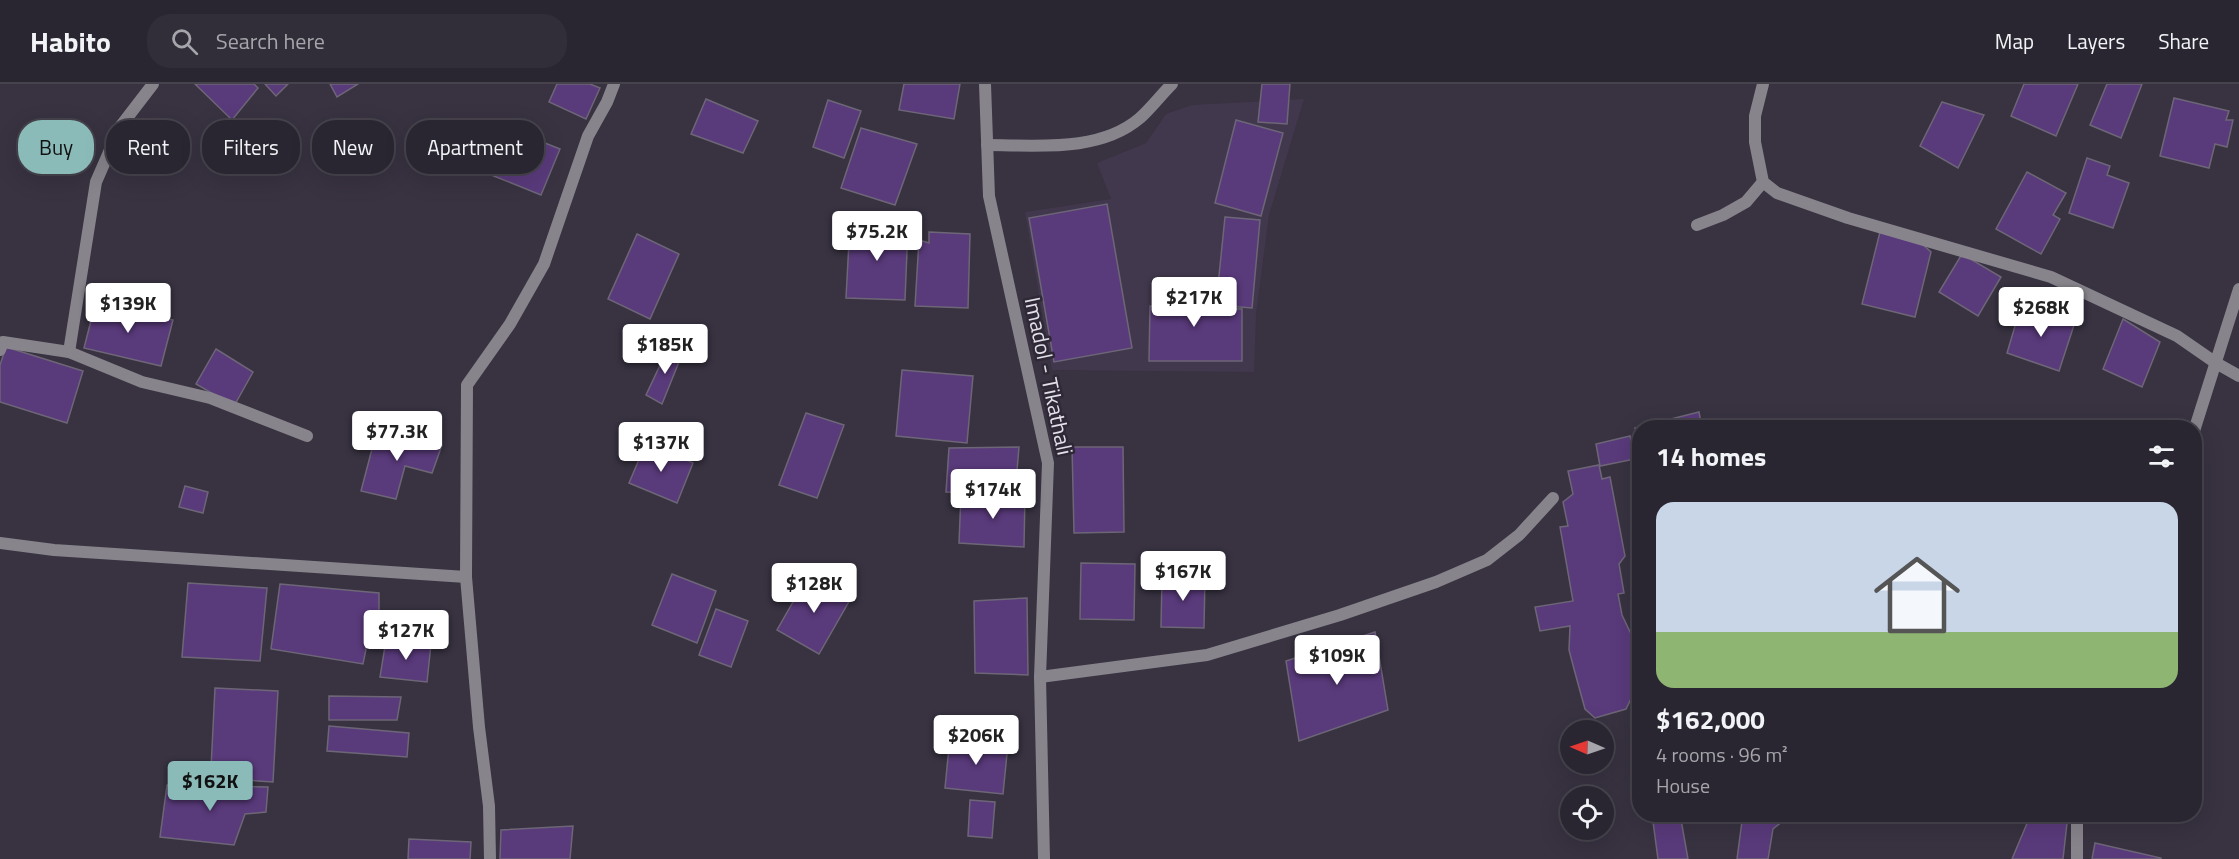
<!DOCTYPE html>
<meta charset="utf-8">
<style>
body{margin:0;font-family:"Titillium Web",sans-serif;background:#322e39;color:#f1f3f6;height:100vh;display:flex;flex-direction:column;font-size:22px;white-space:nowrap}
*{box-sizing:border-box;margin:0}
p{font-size:20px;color:#a5a5ab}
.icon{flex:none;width:33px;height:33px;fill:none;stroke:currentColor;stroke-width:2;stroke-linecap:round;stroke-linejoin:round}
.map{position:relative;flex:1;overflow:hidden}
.details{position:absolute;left:1632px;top:336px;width:570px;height:402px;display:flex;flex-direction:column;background:#2a2631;border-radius:24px;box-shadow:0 6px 24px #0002,0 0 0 2px #46434d}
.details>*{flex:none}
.hud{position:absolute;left:18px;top:36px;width:570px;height:54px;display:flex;gap:12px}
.needle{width:39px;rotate:272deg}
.fabs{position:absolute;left:1560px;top:636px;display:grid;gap:12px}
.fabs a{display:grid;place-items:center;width:54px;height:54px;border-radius:50%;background:#2a2631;box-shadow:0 6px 24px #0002,0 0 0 2px #46434d;font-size:30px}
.price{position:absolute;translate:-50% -51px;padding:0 14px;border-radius:6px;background:#fff;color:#222;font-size:20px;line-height:39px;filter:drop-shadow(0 2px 3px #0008)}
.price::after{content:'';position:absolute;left:50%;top:36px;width:18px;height:14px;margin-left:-9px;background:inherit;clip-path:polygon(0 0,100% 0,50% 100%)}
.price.on{background:#8bbbb9;color:#111}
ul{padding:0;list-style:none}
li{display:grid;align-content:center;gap:12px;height:318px;padding:0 24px}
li+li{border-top:2px solid #46434d}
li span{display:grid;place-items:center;height:186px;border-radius:18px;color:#555}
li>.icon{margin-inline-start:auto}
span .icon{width:108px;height:108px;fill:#fffc;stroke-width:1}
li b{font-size:26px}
h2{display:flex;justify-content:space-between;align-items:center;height:72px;padding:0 24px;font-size:26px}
.pill{padding:0 21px;border-radius:24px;background:#2a2631;box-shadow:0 6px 24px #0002,0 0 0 2px #46434d;font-size:21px;line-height:54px}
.pill.on{background:#8bbbb9;color:#111}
header{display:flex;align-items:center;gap:36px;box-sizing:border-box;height:84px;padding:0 30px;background:#2a2631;border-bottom:2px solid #46434d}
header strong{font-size:28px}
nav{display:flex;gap:33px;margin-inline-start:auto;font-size:21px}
.search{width:420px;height:54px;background:#322e39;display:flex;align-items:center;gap:15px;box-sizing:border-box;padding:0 21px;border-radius:24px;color:#a5a5ab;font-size:22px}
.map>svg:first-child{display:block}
.built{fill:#41384d}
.building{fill:#593a7b;stroke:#6d6677;stroke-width:1.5}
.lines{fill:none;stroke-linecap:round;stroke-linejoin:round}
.street{stroke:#87848c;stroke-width:12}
.labels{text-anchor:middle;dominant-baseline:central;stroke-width:5;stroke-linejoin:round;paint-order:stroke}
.street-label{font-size:22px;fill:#e3e0e9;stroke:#2e2837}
</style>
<header>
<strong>Habito</strong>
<div class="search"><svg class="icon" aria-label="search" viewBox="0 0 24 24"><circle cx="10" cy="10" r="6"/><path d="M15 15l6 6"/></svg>Search here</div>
<nav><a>Map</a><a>Layers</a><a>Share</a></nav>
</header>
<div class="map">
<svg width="2239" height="775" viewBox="0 0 2239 775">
<rect width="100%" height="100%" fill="#383241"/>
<!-- built -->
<polygon class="built" points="1304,15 1269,131 1256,230 1254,288 1052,286 1025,128 1111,115 1097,79 1146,59 1166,30 1192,21"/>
<!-- building -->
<g class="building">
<polygon points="195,0 254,0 258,4 232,36"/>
<polygon points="265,0 288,0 276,12"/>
<polygon points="330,0 358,0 337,13"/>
<polygon points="557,0 590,0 600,4 586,35 549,18"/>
<polygon points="904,0 960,0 954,35 899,26"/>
<polygon points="1262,0 1290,0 1287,40 1258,38"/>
<polygon points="2024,0 2078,0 2056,52 2011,32"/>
<polygon points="2107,0 2142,0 2121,54 2090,41"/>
<polygon points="2174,14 2229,27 2226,36 2233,36 2227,63 2215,60 2209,84 2160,72"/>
<polygon points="706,15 758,37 743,69 691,50"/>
<polygon points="828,16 861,27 844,74 813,63"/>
<polygon points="1942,18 1984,31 1958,84 1920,62"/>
<polygon points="1236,36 1283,49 1261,132 1215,119"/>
<polygon points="507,44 560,65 541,111 489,90"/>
<polygon points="861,44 917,60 895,121 841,104"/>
<polygon points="2087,74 2110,82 2107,91 2129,99 2113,144 2069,129"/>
<polygon points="2027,88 2066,109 2053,131 2060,135 2041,170 1996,145"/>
<polygon points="1107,120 1132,264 1054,278 1029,134"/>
<polygon points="1225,133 1260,136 1252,224 1216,221"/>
<polygon points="850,139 908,142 905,216 846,214"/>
<polygon points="929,148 970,150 968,224 915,222 919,156 929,159"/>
<polygon points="1880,148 1920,158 1931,168 1915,233 1862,220"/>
<polygon points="637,150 679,170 650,235 608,215"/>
<polygon points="1962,170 2001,193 1978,232 1939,208"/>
<polygon points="1167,198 1203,200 1202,224 1242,225 1242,277 1149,277 1150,222 1165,223"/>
<polygon points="96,217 173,236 161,282 84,264"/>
<polygon points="2021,222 2075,238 2059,287 2007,269"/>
<polygon points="2123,235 2160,258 2142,303 2103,285"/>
<polygon points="670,260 683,268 662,320 646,311"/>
<polygon points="6,263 83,287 67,339 0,318 0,281"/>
<polygon points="216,265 253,288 234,322 196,300"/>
<polygon points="902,286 973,292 967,359 896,352"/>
<polygon points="1699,328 1702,344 1640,344 1640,363 1635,344"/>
<polygon points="806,329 844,341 817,414 779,401"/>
<polygon points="377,346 442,361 432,389 405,382 396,415 361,407"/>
<polygon points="1630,352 1635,375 1600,382 1596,360"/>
<polygon points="646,359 693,379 677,419 629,399"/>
<polygon points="1019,363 1015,410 946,408 949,364"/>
<polygon points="1072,363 1123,363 1124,448 1074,449"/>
<polygon points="1599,381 1602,395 1610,393 1625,472 1619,480 1624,509 1618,510 1622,531 1633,554 1631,567 1640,588 1640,596 1626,625 1595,634 1585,625 1574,585 1569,566 1570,542 1540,547 1535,523 1573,517 1560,443 1568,442 1563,418 1573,410 1568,387"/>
<polygon points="185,402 208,408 203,429 179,423"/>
<polygon points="961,410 1025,410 1024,463 959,459"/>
<polygon points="1081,479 1135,480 1134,536 1080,535"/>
<polygon points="672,490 716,507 697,559 652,541"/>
<polygon points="809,490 851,514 819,570 777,546"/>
<polygon points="1162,492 1205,492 1204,544 1161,543"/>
<polygon points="188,499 267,504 260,577 182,573"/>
<polygon points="280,500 379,509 379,542 370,545 363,580 271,565"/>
<polygon points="1027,514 1028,591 975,589 974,517"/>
<polygon points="716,525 748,537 731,583 699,571"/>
<polygon points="1375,548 1388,626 1299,657 1286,577"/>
<polygon points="386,556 431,560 427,598 380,593"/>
<polygon points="215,604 278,607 273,698 244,696 211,684"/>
<polygon points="329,612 401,613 397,636 329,636"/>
<polygon points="329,642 409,649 407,673 327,667"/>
<polygon points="950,653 1008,660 1003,710 945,704"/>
<polygon points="167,701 268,703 266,728 245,730 234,761 160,753"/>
<polygon points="970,716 995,718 992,754 968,752"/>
<polygon points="1652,730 1680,730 1688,775 1658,775"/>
<polygon points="1728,730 1784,730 1784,736 1773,745 1768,775 1737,775 1742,737"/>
<polygon points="2031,730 2068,730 2063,775 2012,775"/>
<polygon points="573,742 570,775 500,775 501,746"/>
<polygon points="409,755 471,758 470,775 408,775"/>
<polygon points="2095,759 2161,774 2161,775 2092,775"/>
</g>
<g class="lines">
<!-- street -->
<g class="street">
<polyline points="985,0 989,112 1048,379 1040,593 1044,775"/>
<polyline points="1763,0 1755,32 1755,58 1763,98 1777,109 1848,134 2051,193 2177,252 2216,279 2239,292"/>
<path d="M 987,61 C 1036,61 1099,69 1140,34 C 1151,24 1161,11 1172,0"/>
<polyline points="1697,141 1723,131 1746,118 1763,98"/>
<polyline points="0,266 3,258 69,268 142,298 210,314 307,352"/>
<polyline points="69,268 96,98 120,43 153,0"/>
<polyline points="2194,347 2239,205"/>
<polyline points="0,459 54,466 466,493"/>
<polyline points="1040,593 1207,571 1340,531 1436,498 1487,476 1519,451 1553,414"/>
<polyline points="2077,730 2077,775"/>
<polyline points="490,775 489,722 479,643 466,493 467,301 510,240 544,180 588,52 607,18 614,0"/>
</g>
</g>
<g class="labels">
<!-- street labels -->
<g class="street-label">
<text transform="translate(1049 292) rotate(78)">Imadol - Tikathali</text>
</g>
</g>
</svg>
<div class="fabs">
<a><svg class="needle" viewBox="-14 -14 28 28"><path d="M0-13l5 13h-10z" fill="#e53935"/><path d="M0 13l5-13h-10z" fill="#a5a5ab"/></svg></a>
<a><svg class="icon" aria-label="locate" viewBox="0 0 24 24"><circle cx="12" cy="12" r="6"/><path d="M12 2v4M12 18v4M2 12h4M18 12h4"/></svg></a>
</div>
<b class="price" style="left:877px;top:178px">$75.2K</b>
<b class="price" style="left:1194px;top:244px">$217K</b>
<b class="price" style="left:128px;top:250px">$139K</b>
<b class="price" style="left:2041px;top:254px">$268K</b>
<b class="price" style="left:665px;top:291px">$185K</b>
<b class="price" style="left:397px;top:378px">$77.3K</b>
<b class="price" style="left:661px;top:389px">$137K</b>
<b class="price" style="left:993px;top:436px">$174K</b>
<b class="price" style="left:1183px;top:518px">$167K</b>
<b class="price" style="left:814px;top:530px">$128K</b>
<b class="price" style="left:406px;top:577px">$127K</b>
<b class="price" style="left:1337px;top:602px">$109K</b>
<b class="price" style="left:976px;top:682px">$206K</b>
<b class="price on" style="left:210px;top:728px">$162K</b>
<div class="hud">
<a class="pill on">Buy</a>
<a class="pill">Rent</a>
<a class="pill">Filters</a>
<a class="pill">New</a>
<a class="pill">Apartment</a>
</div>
<section class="details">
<h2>14 homes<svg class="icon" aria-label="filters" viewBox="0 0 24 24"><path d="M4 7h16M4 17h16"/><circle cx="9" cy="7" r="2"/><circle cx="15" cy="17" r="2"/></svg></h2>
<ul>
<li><span style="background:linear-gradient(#c9d6e8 70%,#8fb573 0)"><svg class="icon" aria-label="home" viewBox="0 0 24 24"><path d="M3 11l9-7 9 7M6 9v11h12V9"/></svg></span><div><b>$162,000</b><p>4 rooms · 96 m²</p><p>House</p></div></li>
</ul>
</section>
</div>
